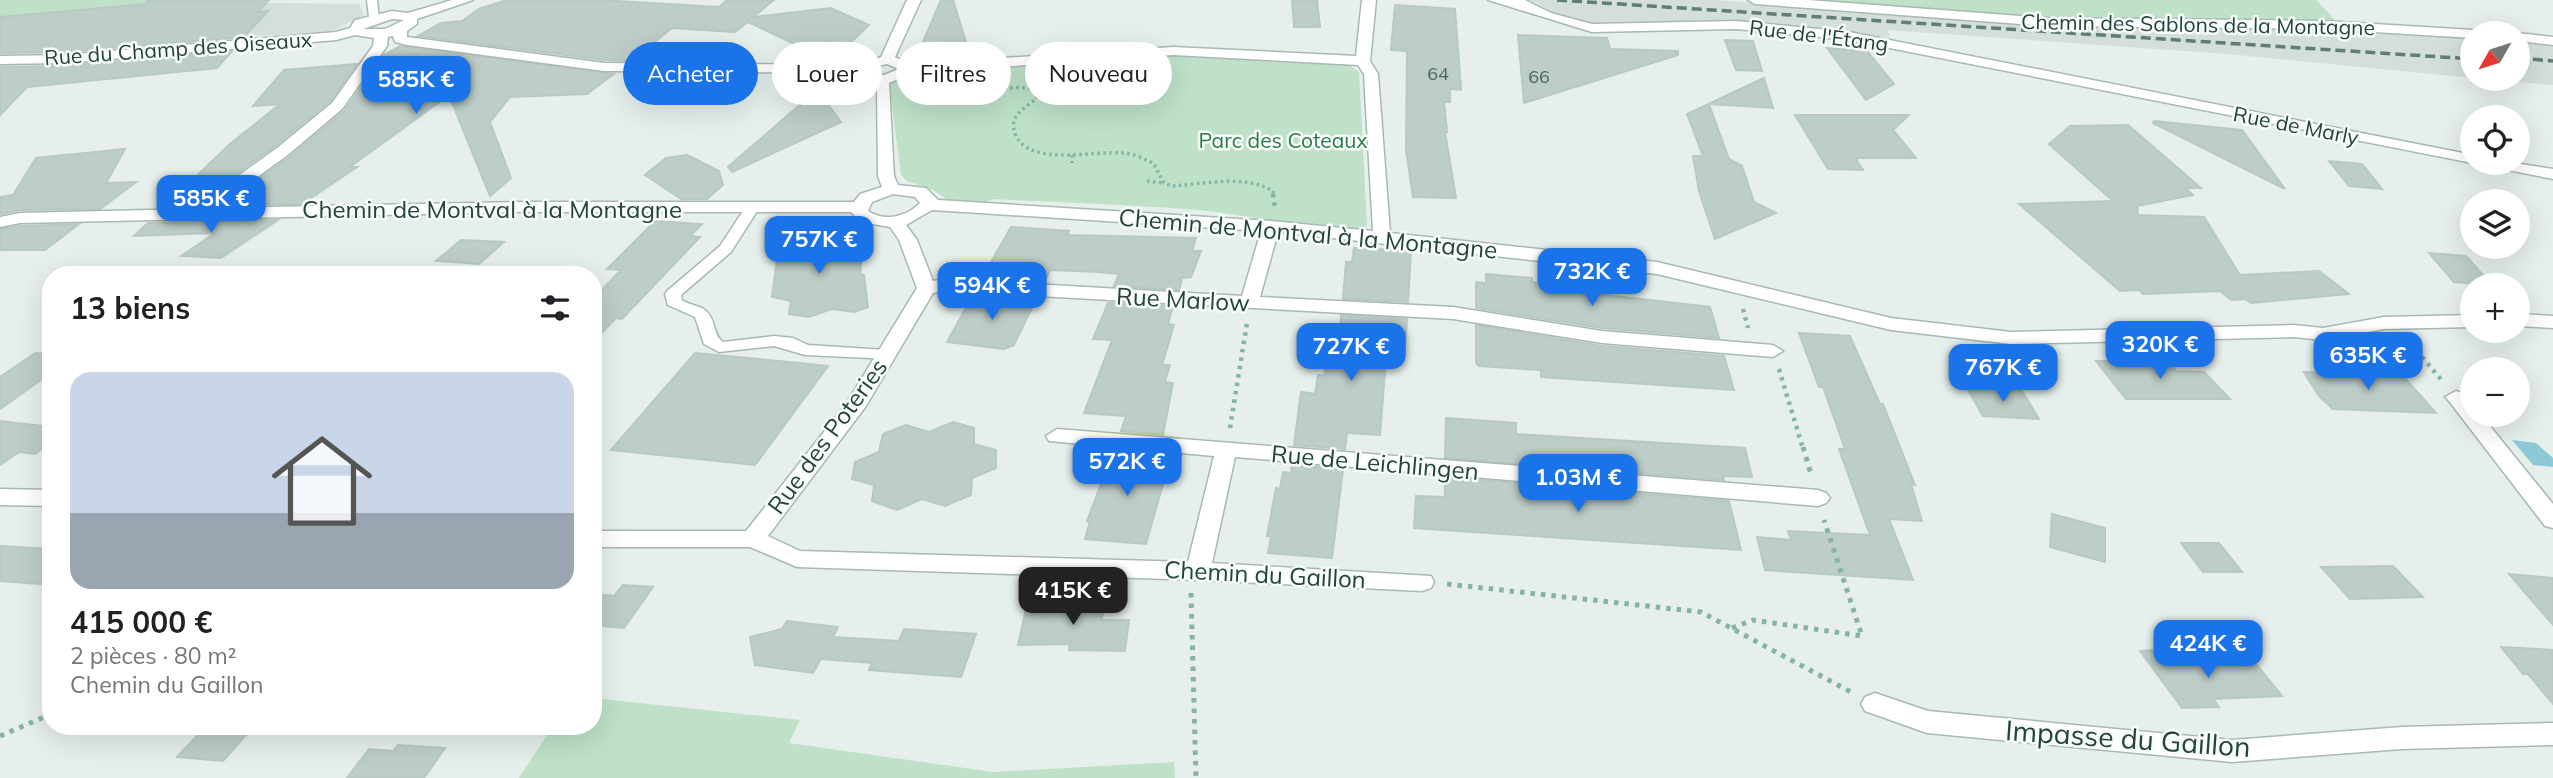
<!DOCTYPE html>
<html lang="fr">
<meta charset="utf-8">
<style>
body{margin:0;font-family:Mulish,sans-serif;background:#f2f2f2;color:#202124;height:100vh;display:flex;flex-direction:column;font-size:26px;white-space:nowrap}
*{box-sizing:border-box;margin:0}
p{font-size:23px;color:#757577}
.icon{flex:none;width:38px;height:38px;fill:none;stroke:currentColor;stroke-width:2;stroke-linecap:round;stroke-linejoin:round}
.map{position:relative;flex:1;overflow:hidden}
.sheet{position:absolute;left:42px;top:266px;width:560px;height:469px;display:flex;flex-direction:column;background:#fff;border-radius:28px;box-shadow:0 7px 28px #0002}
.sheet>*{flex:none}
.hud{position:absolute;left:623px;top:42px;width:665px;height:63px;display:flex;gap:14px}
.needle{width:46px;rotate:231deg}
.controls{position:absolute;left:2460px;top:21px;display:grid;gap:14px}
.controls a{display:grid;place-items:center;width:70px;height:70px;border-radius:50%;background:#fff;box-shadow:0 7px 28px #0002;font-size:35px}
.price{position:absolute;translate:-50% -60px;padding:0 16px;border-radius:14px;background:#1a73e8;color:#fff;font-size:23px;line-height:46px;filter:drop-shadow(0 2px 4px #0008)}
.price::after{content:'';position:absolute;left:50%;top:42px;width:21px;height:16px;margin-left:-10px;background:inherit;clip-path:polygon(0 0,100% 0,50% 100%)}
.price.active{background:#222;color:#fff}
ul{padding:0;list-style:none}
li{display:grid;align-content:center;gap:14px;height:371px;padding:0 28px}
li+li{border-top:2px solid #e0e0e0}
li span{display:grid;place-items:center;height:217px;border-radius:21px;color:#555}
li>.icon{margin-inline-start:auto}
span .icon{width:126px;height:126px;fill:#fffc;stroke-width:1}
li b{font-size:30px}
h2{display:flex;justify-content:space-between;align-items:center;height:84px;padding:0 28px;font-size:30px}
.tag{padding:0 24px;border-radius:32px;background:#fff;box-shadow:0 7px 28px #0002;font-size:24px;line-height:63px}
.tag.active{background:#1a73e8;color:#fff}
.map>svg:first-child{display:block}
.built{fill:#d4dfda}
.green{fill:#bee1c8}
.water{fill:#8cc9d6}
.building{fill:#bdcdc7;stroke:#b7c9c2;stroke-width:2}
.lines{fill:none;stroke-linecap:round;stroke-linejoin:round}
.service-casing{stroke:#a8b8b3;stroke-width:3}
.minor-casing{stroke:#a8b8b3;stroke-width:3}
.path-far2{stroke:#85b4a6;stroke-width:3.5;stroke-dasharray:2.5 3.5;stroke-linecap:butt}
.path-far1{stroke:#85b4a6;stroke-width:4.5;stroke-dasharray:3.5 5;stroke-linecap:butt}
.path{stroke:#85b4a6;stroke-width:5;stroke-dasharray:4.5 6;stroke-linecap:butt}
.service{fill:#fff;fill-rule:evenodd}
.minor{fill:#fff;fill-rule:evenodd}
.rail{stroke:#5e7e76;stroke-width:3.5;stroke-dasharray:10 5;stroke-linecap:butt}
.labels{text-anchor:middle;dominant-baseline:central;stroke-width:5;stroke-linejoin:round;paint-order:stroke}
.far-number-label{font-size:18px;fill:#4a665e}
.far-street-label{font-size:21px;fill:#23433b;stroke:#f7fbf9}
.far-park-label{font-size:21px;fill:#2b7c4c;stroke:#f7fbf9}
.street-label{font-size:24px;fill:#23433b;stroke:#f7fbf9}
.near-street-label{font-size:28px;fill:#23433b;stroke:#f7fbf9}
</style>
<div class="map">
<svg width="2553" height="778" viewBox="0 0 2553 778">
<rect width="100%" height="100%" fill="#e6efeb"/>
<!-- built -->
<g class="built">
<polygon points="1516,0 1712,0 2061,25 2318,28 2473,35 2473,78 2228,54 1887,30 1890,37 1742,21 1587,23 1560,17 1536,2"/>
<polygon points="177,2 359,4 364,15 333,31 0,53 0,50 48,11"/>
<polygon points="2518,38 2553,42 2553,85 2482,79 2518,79"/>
</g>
<!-- green -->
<g class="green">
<polygon points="0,0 174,0 0,17"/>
<polygon points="1796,0 2316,0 2337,22 2048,19"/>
<path d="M 1175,54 L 1346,63 L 1359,72 L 1367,226 C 1338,236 1234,212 1197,210 C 1129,204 1061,203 994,199 L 982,203 L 950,201 L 931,189 L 907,181 L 901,175 L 889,82 L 916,71 Z"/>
<polygon points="593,698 800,720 789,743 993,772 1174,762 1175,778 519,778 553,726 593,726"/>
</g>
<!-- water -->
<polygon class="water" points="2512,440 2536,443 2553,458 2553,467 2533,465"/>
<!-- building -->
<g class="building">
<polygon points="149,0 269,0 258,12 268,11 244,37 64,52 0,53 0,17 145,4"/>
<polygon points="507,0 599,0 719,7 727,0 774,0 753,17 831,8 869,25 830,62 780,62 797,45 748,22 735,32 672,28 631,61 604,60 418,36 441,23 462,21 479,9"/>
<polygon points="941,0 953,0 967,45 963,46 965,54 916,58"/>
<polygon points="1292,0 1317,0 1320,27 1294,27"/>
<polygon points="1395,5 1455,9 1461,90 1450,89 1450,102 1444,102 1447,132 1445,132 1456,198 1413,197 1406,150 1407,51 1391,50"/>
<polygon points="1518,35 1607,38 1610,49 1678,51 1678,55 1524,103"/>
<polygon points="1725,40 1753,41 1762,71 1736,70"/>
<polygon points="400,46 614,74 587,94 510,97 490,122 511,178 490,196 449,95 350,167 357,167 302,204 223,205 291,156 344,111 384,55"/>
<polygon points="1827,48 1867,51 1894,84 1866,100"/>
<polygon points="232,51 217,68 27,87 0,115 0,67 64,66"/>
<polygon points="357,64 330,101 275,146 191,206 164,207 230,144 280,104 253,106 284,70"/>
<polygon points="787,75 821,75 808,98 819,92 841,122 732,172 728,167 803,102"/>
<polygon points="1764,78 1773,108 1709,104 1729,159 1742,166 1754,202 1776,213 1715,239 1699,191 1693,156 1703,156 1687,114"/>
<polygon points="1795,115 1909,115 1893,130 1916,158 1855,158 1863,170 1828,169"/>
<polygon points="2154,121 2242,130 2285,189 2153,123"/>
<polygon points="2128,125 2201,188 2185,188 2193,195 2137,206 2138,215 2204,217 2240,275 2319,271 2349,294 2251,303 2245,299 2231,300 2220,291 2143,294 2139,290 2120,291 2019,204 2113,201 2049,144 2070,126"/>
<polygon points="125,149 106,183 136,182 100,209 20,210 0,214 0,197 13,195 36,158"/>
<polygon points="687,155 719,171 723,185 707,199 681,199 645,175 666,158"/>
<polygon points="2329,161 2362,164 2382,189 2349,186"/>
<polygon points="278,220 221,258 181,256 215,233 134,236 148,223"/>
<polygon points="655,221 702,224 690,236 700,237 622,319 616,318 593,342 593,299 621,270 607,269"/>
<polygon points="79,224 45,250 0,250 0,229 20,226"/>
<polygon points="1011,227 1069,231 1067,235 1196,238 1192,251 1201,251 1191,277 1182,278 1179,290 1114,286 1119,274 1099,272 1050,270 1044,282 982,278"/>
<polygon points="824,233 843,236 843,246 862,250 860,274 864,275 868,307 854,312 832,309 809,317 789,314 791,301 772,297 780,235 804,240"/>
<polygon points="461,240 504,242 479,264 436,261"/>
<polygon points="1354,248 1411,251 1408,302 1343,299 1346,262 1352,262"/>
<polygon points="2429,253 2466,256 2492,285 2454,282"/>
<polygon points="1486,274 1532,278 1532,282 1596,288 1597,294 1710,307 1719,338 1602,328 1476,308 1476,282 1486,283"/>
<polygon points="973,295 1036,299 1014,345 1004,349 947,342"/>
<polygon points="1108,303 1173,306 1168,324 1174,325 1162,365 1170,365 1165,382 1173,383 1163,435 1121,431 1126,416 1084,413 1112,340 1093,339"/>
<polygon points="1341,315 1407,319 1404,361 1386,359 1380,435 1347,433 1345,449 1294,445 1301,392 1315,394 1318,375 1324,376 1332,335 1340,336"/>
<polygon points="1476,325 1602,346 1724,356 1734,390 1541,377 1541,370 1479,366 1476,363"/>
<polygon points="1799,333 1850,336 1880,404 1883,404 1915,485 1911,484 1922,521 1889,519 1913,580 1765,570 1757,537 1791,540 1788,531 1870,535 1839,449 1845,449 1823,387 1819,387"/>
<polygon points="35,353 51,354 51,373 0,409 0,377"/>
<polygon points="695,353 779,361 828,366 755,465 611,450"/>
<polygon points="2096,361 2167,361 2176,371 2204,372 2230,399 2126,399"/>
<polygon points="2304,372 2402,375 2436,413 2333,409 2319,396"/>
<polygon points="1967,388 2022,391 2039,419 1983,416"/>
<polygon points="1446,418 1516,423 1516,434 1745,448 1752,477 1723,476 1724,480 1445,458"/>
<polygon points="0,421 51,427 51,442 35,454 19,452 0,465"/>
<polygon points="953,422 974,428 974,444 996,450 996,468 972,478 971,495 945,506 922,499 897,510 872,501 874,485 852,479 855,462 879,452 883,434 906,425 929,432"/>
<polygon points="1114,450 1159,454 1157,463 1169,463 1146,544 1085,539 1090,521 1087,521"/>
<polygon points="1292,464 1343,469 1332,558 1268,553 1271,536 1267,536 1276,488 1280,489 1283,472 1291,473"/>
<polygon points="1445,477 1729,501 1741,550 1414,528 1416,496 1445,497"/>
<polygon points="2052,514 2105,528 2105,562 2050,547"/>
<polygon points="2181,543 2219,543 2242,572 2203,572"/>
<polygon points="0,546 51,549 51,585 0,581"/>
<polygon points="2393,566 2423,597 2350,599 2321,567"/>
<polygon points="2509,574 2553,578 2553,625"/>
<polygon points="623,585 653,587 624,628 593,625 593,594 614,596"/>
<polygon points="1027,604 1104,604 1102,620 1129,620 1125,651 1069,650 1070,644 1018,645"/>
<polygon points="787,621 838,627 833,637 899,641 904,629 976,634 961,677 869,670 872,663 821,659 813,673 755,665 750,637 782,629"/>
<polygon points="2501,647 2553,650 2553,704 2528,674 2523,674"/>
<polygon points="2175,649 2186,663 2224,662 2228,667 2257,665 2282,696 2213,699 2219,707 2182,708 2140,651"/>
<polygon points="206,726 254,726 223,761 177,757"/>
<polygon points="398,745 445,748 424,778 347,778 369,749 393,751"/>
</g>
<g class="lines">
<!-- service casing -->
<g class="service-casing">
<g id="service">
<polygon points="367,0 377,0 379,19 369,17"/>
<path d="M 752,204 L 759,208 L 731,252 L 681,295 L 682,300 C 690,306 701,305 707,312 C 716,321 713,335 723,342 L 774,336 L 793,338 L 808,345 L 886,350 L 892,351 L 894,355 L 892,359 L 805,355 L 774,346 L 719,352 L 704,344 L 695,317 L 668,305 L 665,294 L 667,291 L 720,246 L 747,205 Z"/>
</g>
</g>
<!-- minor casing -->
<g class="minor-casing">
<g id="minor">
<path d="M 452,0 L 473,0 L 417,19 L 417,24 L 407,31 L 407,37 L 604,63 L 860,65 L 881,57 L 907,0 L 921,0 L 895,57 L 911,64 L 1173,47 L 1356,56 L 1362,0 L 1376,0 L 1370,61 L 1378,74 L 1390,233 L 1657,262 L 1891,318 L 2011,332 L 2294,325 L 2323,328 L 2384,317 L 2473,315 L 2473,327 L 2384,329 L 2323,340 L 2294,337 L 2011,344 L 1891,330 L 1657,274 L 1278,232 L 1260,297 L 1453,307 L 1602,331 L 1773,345 L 1783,351 L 1773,357 L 1602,343 L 1453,319 L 946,291 L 933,293 L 866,406 L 768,536 L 800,551 L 1188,562 L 1214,456 L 1049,441 L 1046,436 L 1057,429 L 1818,490 L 1826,493 L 1830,498 L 1826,503 L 1818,506 L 1235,457 L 1212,563 L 1431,576 L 1434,582 L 1431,588 L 1422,591 L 1198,580 L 797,567 L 750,547 L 593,547 L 593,531 L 746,531 L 846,404 L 917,288 L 899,240 L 890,227 L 861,222 L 851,212 L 517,212 L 20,223 L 0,227 L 0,217 L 20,213 L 192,209 L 277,148 L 332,103 L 373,46 L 374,38 L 355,35 L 336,40 L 64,63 L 0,64 L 0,56 L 64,55 L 336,32 L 350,28 L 355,20 L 392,11 L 408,13 ZM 392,19 L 404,20 L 385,29 L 363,29 ZM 393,36 L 395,42 L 407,45 L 604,71 L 855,73 L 875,83 L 877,89 L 878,176 L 882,187 L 860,194 L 854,202 L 517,202 L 215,208 L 289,154 L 342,109 L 387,46 L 388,37 ZM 1173,55 L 1358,65 L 1364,74 L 1373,231 L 1271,221 L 938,200 L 926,188 L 898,185 L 894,176 L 889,83 L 912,73 ZM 887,64 L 899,69 L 884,75 L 869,71 L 873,67 ZM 893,194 L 915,197 L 920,203 C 906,217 885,222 868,211 L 872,202 ZM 932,210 L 1261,231 L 1242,296 L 946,279 L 933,281 L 917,240 L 906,225 Z"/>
<polygon points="1488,0 1525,0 1551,13 1592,24 1736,21 1849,32 2473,155 2473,163 2514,163 2553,169 2553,179 1849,40 1736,29 1592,32"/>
<polygon points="1748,0 1808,0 2049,18 2325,21 2473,30 2479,33 2473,33 2473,38 2325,29 2049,26 1755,4"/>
<polygon points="2516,33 2518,33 2553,37 2553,45 2518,41"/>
<polygon points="2518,314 2553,316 2553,328 2518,326"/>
<path d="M 2456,391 C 2468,394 2473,403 2473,415 L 2481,415 L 2553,504 L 2553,528 L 2545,526 L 2449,401 L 2445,397 Z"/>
<polygon points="0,489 51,490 51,506 0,505"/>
<polygon points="1875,693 1928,711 2232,740 2402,727 2553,723 2553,745 2402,749 2232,762 1927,733 1865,711 1861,704 1865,697"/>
</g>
</g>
<!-- path-far2 -->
<g class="path-far2">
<path d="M 935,87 C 970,111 994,81 1032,89 L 1037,98 C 1024,109 1007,116 1016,136 C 1032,167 1095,150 1124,153 C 1135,154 1145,159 1154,164 L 1164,183 L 1172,186 C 1204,184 1245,174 1273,191 L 1274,196"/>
<polyline points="1072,155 1072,163"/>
<polyline points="1147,181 1163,183"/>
</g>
<!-- path-far1 -->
<g class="path-far1">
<polyline points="1273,194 1275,208"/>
<polyline points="1743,309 1748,328"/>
<polyline points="2411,344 2444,383"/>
<polyline points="1779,369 1803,449"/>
<polyline points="1230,428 1247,323"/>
</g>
<!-- path -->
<g class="path">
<polyline points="1803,447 1811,474"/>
<polyline points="1447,584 1701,612 1851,692"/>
<polyline points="1191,593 1196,778"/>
<polyline points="1732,628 1753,620 1862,636 1824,520"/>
<polyline points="0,736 51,714"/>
</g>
<!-- service -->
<use href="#service" class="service"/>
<!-- minor -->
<use href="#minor" class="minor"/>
<!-- rail -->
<g class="rail">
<polyline points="1557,0 2473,59"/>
<polyline points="2518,58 2553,61"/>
</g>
</g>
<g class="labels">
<!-- far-number labels -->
<g class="far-number-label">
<text x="1438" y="73">64</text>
<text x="1539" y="76">66</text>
</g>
<!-- far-street labels -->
<g class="far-street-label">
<text transform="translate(2198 24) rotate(1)">Chemin des Sablons de la Montagne</text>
<text transform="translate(1819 35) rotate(7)">Rue de l'Étang</text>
<text transform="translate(178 48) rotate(-4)">Rue du Champ des Oiseaux</text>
<text transform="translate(2296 125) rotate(11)">Rue de Marly</text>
</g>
<!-- far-park labels -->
<g class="far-park-label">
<text x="1283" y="140">Parc des Coteaux</text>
</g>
<!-- street labels -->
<g class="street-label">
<text x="492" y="209">Chemin de Montval à la Montagne</text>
<text transform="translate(1308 233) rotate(5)">Chemin de Montval à la Montagne</text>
<text transform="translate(1183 299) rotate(3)">Rue Marlow</text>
<text transform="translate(827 436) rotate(-54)">Rue des Poteries</text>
<text transform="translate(1375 462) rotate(5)">Rue de Leichlingen</text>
<text transform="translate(1265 574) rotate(3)">Chemin du Gaillon</text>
</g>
<!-- near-street labels -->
<g class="near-street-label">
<text transform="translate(2128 738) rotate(4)">Impasse du Gaillon</text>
</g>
</g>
</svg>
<div class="controls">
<a><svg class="needle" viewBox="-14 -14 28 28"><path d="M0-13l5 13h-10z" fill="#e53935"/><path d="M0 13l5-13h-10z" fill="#757577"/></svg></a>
<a><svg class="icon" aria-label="locate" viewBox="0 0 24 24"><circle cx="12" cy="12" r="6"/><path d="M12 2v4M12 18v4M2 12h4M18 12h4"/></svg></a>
<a><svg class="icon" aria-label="layers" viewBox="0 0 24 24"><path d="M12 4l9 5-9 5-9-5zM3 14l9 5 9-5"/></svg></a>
<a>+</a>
<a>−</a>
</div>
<b class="price" style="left:416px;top:116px">585K €</b>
<b class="price" style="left:211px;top:235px">585K €</b>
<b class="price" style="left:819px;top:276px">757K €</b>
<b class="price" style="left:1592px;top:308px">732K €</b>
<b class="price" style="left:992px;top:322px">594K €</b>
<b class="price" style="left:2160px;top:381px">320K €</b>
<b class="price" style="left:1351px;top:383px">727K €</b>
<b class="price" style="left:2368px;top:392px">635K €</b>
<b class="price" style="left:2003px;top:404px">767K €</b>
<b class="price" style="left:1127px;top:498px">572K €</b>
<b class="price" style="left:1578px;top:514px">1.03M €</b>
<b class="price active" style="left:1073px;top:627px">415K €</b>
<b class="price" style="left:2208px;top:680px">424K €</b>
<div class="hud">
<a class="tag active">Acheter</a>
<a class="tag">Louer</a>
<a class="tag">Filtres</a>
<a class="tag">Nouveau</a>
</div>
<section class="sheet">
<h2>13 biens<svg class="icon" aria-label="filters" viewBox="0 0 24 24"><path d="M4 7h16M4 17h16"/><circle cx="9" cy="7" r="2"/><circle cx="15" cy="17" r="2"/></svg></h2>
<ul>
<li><span style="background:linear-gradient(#c9d6e8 65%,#9aa5b1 0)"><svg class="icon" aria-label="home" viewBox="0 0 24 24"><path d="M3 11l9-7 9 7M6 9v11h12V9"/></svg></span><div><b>415 000 €</b><p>2 pièces · 80 m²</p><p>Chemin du Gaillon</p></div></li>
</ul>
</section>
</div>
